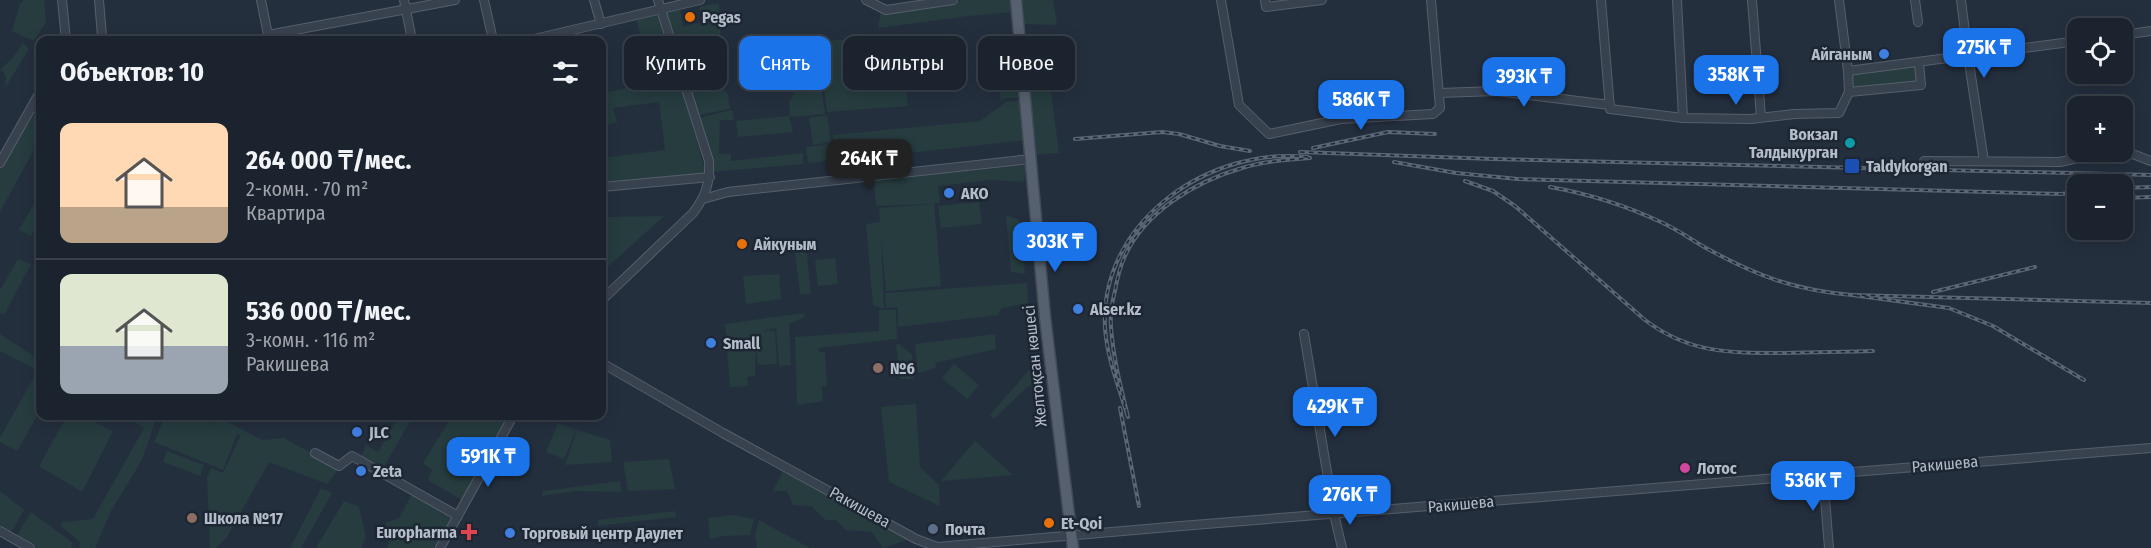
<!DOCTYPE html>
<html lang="ru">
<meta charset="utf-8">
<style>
body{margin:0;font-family:"Fira Sans Condensed",sans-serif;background:#282f3a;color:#f1f3f6;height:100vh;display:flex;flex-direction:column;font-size:22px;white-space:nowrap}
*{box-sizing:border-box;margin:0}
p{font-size:20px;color:#a0a4aa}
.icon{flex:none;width:33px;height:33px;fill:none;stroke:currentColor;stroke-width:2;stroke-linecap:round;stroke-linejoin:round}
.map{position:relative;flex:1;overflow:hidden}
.panel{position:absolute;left:36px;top:36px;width:570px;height:384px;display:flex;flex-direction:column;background:#1b232e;border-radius:12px;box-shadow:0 3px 15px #0003,0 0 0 2px #39404a}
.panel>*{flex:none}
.hud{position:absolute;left:624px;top:36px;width:570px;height:54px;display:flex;gap:12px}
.tools{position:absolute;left:2067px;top:18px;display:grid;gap:12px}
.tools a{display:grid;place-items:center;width:66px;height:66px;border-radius:12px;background:#1b232e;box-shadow:0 3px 15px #0003,0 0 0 2px #39404a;font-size:30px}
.price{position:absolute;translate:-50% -51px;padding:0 14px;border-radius:12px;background:#1a73e8;color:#fff;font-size:20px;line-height:39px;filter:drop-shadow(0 2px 3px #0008)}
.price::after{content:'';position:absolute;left:50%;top:36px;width:18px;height:14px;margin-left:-9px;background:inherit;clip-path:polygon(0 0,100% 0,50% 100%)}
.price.selected{background:#222;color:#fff}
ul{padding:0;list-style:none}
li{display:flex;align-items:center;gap:18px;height:150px;padding:0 24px}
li+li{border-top:2px solid #39404a}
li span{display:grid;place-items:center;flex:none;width:168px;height:120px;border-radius:12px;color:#555}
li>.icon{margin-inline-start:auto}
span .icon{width:72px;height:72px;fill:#fffc;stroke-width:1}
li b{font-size:26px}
h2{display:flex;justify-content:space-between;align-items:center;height:72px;padding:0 24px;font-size:26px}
.tag{padding:0 21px;border-radius:12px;background:#1b232e;box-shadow:0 3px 15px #0003,0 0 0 2px #39404a;font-size:21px;line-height:54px}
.tag.selected{background:#1a73e8;color:#fff}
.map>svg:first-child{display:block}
.green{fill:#263c3f}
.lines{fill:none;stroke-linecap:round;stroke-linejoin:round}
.minor-casing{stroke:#565f6c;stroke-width:10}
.major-casing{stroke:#414a57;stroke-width:13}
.minor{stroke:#38414e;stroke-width:8}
.major{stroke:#56606e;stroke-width:10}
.rail-casing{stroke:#5a6575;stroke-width:4}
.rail{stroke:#1d2633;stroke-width:1.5;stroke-dasharray:4.5;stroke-linecap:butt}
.food-dot{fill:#e8710a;stroke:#1d2633;stroke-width:2}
.shop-dot{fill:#3f7fe0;stroke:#1d2633;stroke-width:2}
.culture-dot{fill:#0f9aa8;stroke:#1d2633;stroke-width:2}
.transit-dot{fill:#1a4fb4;stroke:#1d2633;stroke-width:2}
.education-dot{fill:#8d6e63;stroke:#1d2633;stroke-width:2}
.hotel-dot{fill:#d1479c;stroke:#1d2633;stroke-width:2}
.service-dot{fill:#5c6f8a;stroke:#1d2633;stroke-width:2}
.health-dot{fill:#e0444e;stroke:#1d2633;stroke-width:2}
.labels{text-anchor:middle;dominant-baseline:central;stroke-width:5;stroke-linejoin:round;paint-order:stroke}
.poi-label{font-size:16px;font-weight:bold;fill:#b4bcc9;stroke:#1d2633;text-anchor:start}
.street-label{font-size:16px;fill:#b4bcc9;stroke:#1d2633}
</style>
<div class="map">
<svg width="2151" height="548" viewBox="0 0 2151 548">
<rect width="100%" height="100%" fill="#242f3e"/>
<!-- green -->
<g class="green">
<polygon points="24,0 44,0 46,22 34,41 12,31 20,4"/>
<polygon points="962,0 1014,0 1015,12 968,16 878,28 881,10 920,8"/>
<polygon points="1019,0 1053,0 1057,25 1021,24"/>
<polygon points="719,3 721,47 724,61 716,80 728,95 730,109 699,115 666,12 680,9 683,27 703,22 699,7"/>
<polygon points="662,12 677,74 654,76 636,20"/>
<polygon points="877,36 878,52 845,57 850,91 905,82 908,106 827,112 818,42"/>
<polygon points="790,42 791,48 815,46 825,114 790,117 789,102 796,90 788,55 769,51 769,44"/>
<polygon points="23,43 29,49 5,88 6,78 4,72 0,70 14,56"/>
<polygon points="1018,49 1022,98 1004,98 1001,101 995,52"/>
<polygon points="1022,51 1046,52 1059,153 1033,155"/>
<polygon points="877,56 880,83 850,87 847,60"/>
<polygon points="1916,65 1918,83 1850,90 1850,72"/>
<polygon points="679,78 706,174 602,182 602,158 665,150 659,102 613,108 617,122 602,126 602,93"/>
<polygon points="1023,100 1027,140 836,161 833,135 980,121 1006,102"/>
<polygon points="732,110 734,120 720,120 719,154 731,154 731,161 803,153 803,164 712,172 698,118"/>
<polygon points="29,115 40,117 40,153 34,150 0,212 0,166"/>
<polygon points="827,115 831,142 813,145 809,118"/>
<polygon points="789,116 793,132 738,137 736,121"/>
<polygon points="833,144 834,160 808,163 806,147"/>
<polygon points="1029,165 1023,182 991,180 938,186 940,203 934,203 941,286 886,291 881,236 884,309 873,305 866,224 880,222 879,208 932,204 876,206 874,180"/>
<polygon points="40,193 40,219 31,236 19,230"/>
<polygon points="979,202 982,224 941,228 938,206"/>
<polygon points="1006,215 1017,219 1020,222 1025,274 1011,272"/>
<polygon points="664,216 602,272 602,221 607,217"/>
<polygon points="806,245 811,294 800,294 794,246"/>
<polygon points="835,258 838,284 818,286 815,260"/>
<polygon points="18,259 31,264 4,315 0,313 0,290"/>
<polygon points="779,274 781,299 746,304 743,276"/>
<polygon points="1027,283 1028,303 1002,308 998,315 898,327 898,307 886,308 885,293"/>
<polygon points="879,310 896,310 897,339 818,348 819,352 825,352 827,386 822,386 823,401 797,405 795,337 879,331"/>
<polygon points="804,313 805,317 789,324 791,365 779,366 776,328 762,331 775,331 777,364 758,365 756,346 755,376 747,377 749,386 730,387 725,324"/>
<polygon points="0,334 40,360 40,366 33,368 0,351"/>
<polygon points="995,334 996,349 935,363 936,368 918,373 915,344"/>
<polygon points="899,344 912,354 914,379 900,379 896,345"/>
<polygon points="954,364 979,385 967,399 942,378"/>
<polygon points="1029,370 1039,381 1025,389 994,419 990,415"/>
<polygon points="35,375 40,379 40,411 17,451 0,442 0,438"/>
<polygon points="916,404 920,467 939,485 940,506 889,482 881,407"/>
<polygon points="67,416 82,416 113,431 82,492 39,466"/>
<polygon points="138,416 157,416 142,460 111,511 95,548 79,548 81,543 60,525 63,522 93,519 144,428 135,422"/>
<polygon points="165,416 191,416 216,425 196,416 217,416 262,440 284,438 339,468 327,484 269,462 227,537 216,548 210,548 207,477 211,468 223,473 241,435 237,434 223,470 154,442"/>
<polygon points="399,416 413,416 382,470 361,457 366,445 378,452"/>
<polygon points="452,416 509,416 462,500 428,480 432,470 423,463"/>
<polygon points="558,423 576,430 564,459 546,452"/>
<polygon points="577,430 610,440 612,462 565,465"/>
<polygon points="975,441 1013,475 941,481"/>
<polygon points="167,451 204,465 200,476 163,462"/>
<polygon points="669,459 675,489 628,491 623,462"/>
<polygon points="783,471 910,539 883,548 872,532 846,530 836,520 826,520 811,506 793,505 787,491 773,491"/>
<polygon points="620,481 621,492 576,491 542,496 543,491"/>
<polygon points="321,488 332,493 301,548 290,548"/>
<polygon points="0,491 24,510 10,534 0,528"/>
<polygon points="412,494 452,518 436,548 386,548 389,543 385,523 399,518"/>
<polygon points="344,501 359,507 366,537 361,548 316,548"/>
<polygon points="675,511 676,517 598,526 598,520"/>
<polygon points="31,512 73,543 71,548 38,548 16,536"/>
<polygon points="733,515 754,519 750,535 723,536 710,539 708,518"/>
<polygon points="759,520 810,548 757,548 755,535"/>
</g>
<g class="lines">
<!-- minor casing -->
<g class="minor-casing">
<g id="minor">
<polyline points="62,0 66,40"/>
<polyline points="99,0 102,36"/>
<polyline points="261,0 269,40"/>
<polyline points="404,0 412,40"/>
<polyline points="484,0 493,40"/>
<polyline points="594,0 601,24"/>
<polyline points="866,0 886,10 953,0"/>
<polyline points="1221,0 1239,105 1269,134 1341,119 1433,114 1440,108 1431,0"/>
<polyline points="1265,0 1266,7 1322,0"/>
<polyline points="1601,0 1610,109 1683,118 1751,119 1794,114 1839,113 1849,92 1848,71 1839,0"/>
<polyline points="1677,0 1683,118"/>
<polyline points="1752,0 1761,117"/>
<polyline points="1915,0 1918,22"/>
<polyline points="1961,0 1968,56 1984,161"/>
<polyline points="268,35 455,0"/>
<polyline points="2122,35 2151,31"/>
<polyline points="530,40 700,0"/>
<polyline points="1848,71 2078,41"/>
<polyline points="1849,92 1921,85 1919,63"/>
<polyline points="1439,93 1497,91 1610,105"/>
<polyline points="2122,150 2151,161"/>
<polyline points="1924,161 2060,162 2104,152"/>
<polyline points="0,163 40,92"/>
<polyline points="602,187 710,177"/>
<polyline points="703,199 728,192 1031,159"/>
<path d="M 602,300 L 693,213 C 706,196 710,183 709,161 L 658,0"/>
<polyline points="1304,334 1334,514 1342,548"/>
<polyline points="602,363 723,433 916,539 937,547 1181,526 2151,448"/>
<polyline points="315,453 339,466 352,456 458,516"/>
<polyline points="1823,474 1829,548"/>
<polyline points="0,531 30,548"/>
<polyline points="440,548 513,416"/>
</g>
</g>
<!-- major casing -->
<g class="major-casing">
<polyline id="major" points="1016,0 1045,317 1073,548"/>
</g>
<!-- minor -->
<use href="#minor" class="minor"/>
<!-- major -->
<use href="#major" class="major"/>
<!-- rail casing -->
<g class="rail-casing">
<g id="rail">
<polyline points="1075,139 1162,132 1179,134 1220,146 1250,151"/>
<polyline points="1313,148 1388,132 1435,134"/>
<polyline points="1300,152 1493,159 2151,175"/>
<path d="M 1308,157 C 1210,146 1099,221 1105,328 C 1107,358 1119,388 1128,417 C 1121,388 1113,357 1111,327 C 1110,315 1112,302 1115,291 C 1117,279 1120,267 1125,256 C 1145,211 1197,181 1242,168 C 1264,161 1287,160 1310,158"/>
<polyline points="1394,162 1456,173 1518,179 2061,194 2078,192"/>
<path d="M 1465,181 L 1493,191 L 1515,206 L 1645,320 C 1690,354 1731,353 1786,353 C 1815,352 1844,352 1873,351"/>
<path d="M 1550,187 C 1590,194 1627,206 1663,223 C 1678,230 1692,240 1706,248 C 1757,276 1794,290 1852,295"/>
<polyline points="2122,188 2151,187"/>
<polyline points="2122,198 2151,197"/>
<polyline points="1933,292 2035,267"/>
<polyline points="2084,380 1993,326 1949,308 1852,295 2151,303"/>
<polyline points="1120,408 1139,506"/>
</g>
</g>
<!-- rail -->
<use href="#rail" class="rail"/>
</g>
<!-- markers -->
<g class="food-dot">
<circle cx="690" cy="17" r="6"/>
<circle cx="742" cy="244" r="6"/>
<circle cx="1049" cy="523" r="6"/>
</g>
<g class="shop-dot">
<circle cx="1884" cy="54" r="6"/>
<circle cx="949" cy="193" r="6"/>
<circle cx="1078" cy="309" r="6"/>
<circle cx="711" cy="343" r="6"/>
<circle cx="357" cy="432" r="6"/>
<circle cx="361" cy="471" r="6"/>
<circle cx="510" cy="533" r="6"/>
</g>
<circle class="culture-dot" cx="1850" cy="143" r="6"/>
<rect class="transit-dot" x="1844" y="158" width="16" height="16" rx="3"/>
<g class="education-dot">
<circle cx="878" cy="368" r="6"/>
<circle cx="192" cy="518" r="6"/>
</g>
<circle class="hotel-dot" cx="1685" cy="468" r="6"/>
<circle class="service-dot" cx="933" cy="529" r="6"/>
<path class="health-dot" d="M466 523h6v6h6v6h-6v6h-6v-6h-6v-6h6z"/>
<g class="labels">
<!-- poi labels -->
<g class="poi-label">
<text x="702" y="17">Pegas</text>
<text x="1872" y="54" text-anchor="end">Айганым</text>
<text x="1838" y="134" text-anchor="end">Вокзал<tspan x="1838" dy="18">Талдыкурган</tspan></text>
<text x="1866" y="166">Taldykorgan</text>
<text x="961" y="193">АКО</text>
<text x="754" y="244">Айкуным</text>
<text x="1090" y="309">Alser.kz</text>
<text x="723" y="343">Small</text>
<text x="890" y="368">№6</text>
<text x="369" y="432">JLC</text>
<text x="1697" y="468">Лотос</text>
<text x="373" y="471">Zeta</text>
<text x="204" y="518">Школа №17</text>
<text x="1061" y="523">Et-Qoi</text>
<text x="945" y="529">Почта</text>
<text x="457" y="532" text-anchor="end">Europharma</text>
<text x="522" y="533">Торговый центр Даулет</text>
</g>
<!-- street labels -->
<g class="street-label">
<text transform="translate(1035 366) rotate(-96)">Желтоқсан көшесі</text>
<text transform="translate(1945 464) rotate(-5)">Ракишева</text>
<text transform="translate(1461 504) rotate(-5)">Ракишева</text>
<text transform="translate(860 507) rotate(29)">Ракишева</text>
</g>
</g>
</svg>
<div class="tools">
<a><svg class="icon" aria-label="locate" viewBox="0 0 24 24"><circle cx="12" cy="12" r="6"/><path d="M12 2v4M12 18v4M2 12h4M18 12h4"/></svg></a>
<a>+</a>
<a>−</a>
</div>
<b class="price" style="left:1984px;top:79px">275K ₸</b>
<b class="price" style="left:1736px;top:106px">358K ₸</b>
<b class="price" style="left:1524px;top:108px">393K ₸</b>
<b class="price" style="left:1361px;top:131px">586K ₸</b>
<b class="price selected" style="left:869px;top:190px">264K ₸</b>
<b class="price" style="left:1055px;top:273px">303K ₸</b>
<b class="price" style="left:1335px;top:438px">429K ₸</b>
<b class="price" style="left:488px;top:488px">591K ₸</b>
<b class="price" style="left:1813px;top:512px">536K ₸</b>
<b class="price" style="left:1350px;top:526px">276K ₸</b>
<div class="hud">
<a class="tag">Купить</a>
<a class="tag selected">Снять</a>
<a class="tag">Фильтры</a>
<a class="tag">Новое</a>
</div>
<section class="panel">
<h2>Объектов: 10<svg class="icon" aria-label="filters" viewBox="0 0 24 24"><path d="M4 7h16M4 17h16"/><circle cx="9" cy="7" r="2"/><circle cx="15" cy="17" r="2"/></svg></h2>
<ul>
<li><span style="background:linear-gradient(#ffd9b3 70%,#b9a48a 0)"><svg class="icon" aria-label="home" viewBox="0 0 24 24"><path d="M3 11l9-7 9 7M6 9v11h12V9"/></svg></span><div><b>264 000 ₸/мес.</b><p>2-комн. · 70 m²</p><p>Квартира</p></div></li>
<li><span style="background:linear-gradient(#dfe7d0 60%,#9aa5b1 0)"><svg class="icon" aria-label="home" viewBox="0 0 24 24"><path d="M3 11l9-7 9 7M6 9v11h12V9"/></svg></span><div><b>536 000 ₸/мес.</b><p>3-комн. · 116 m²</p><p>Ракишева</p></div></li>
</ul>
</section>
</div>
